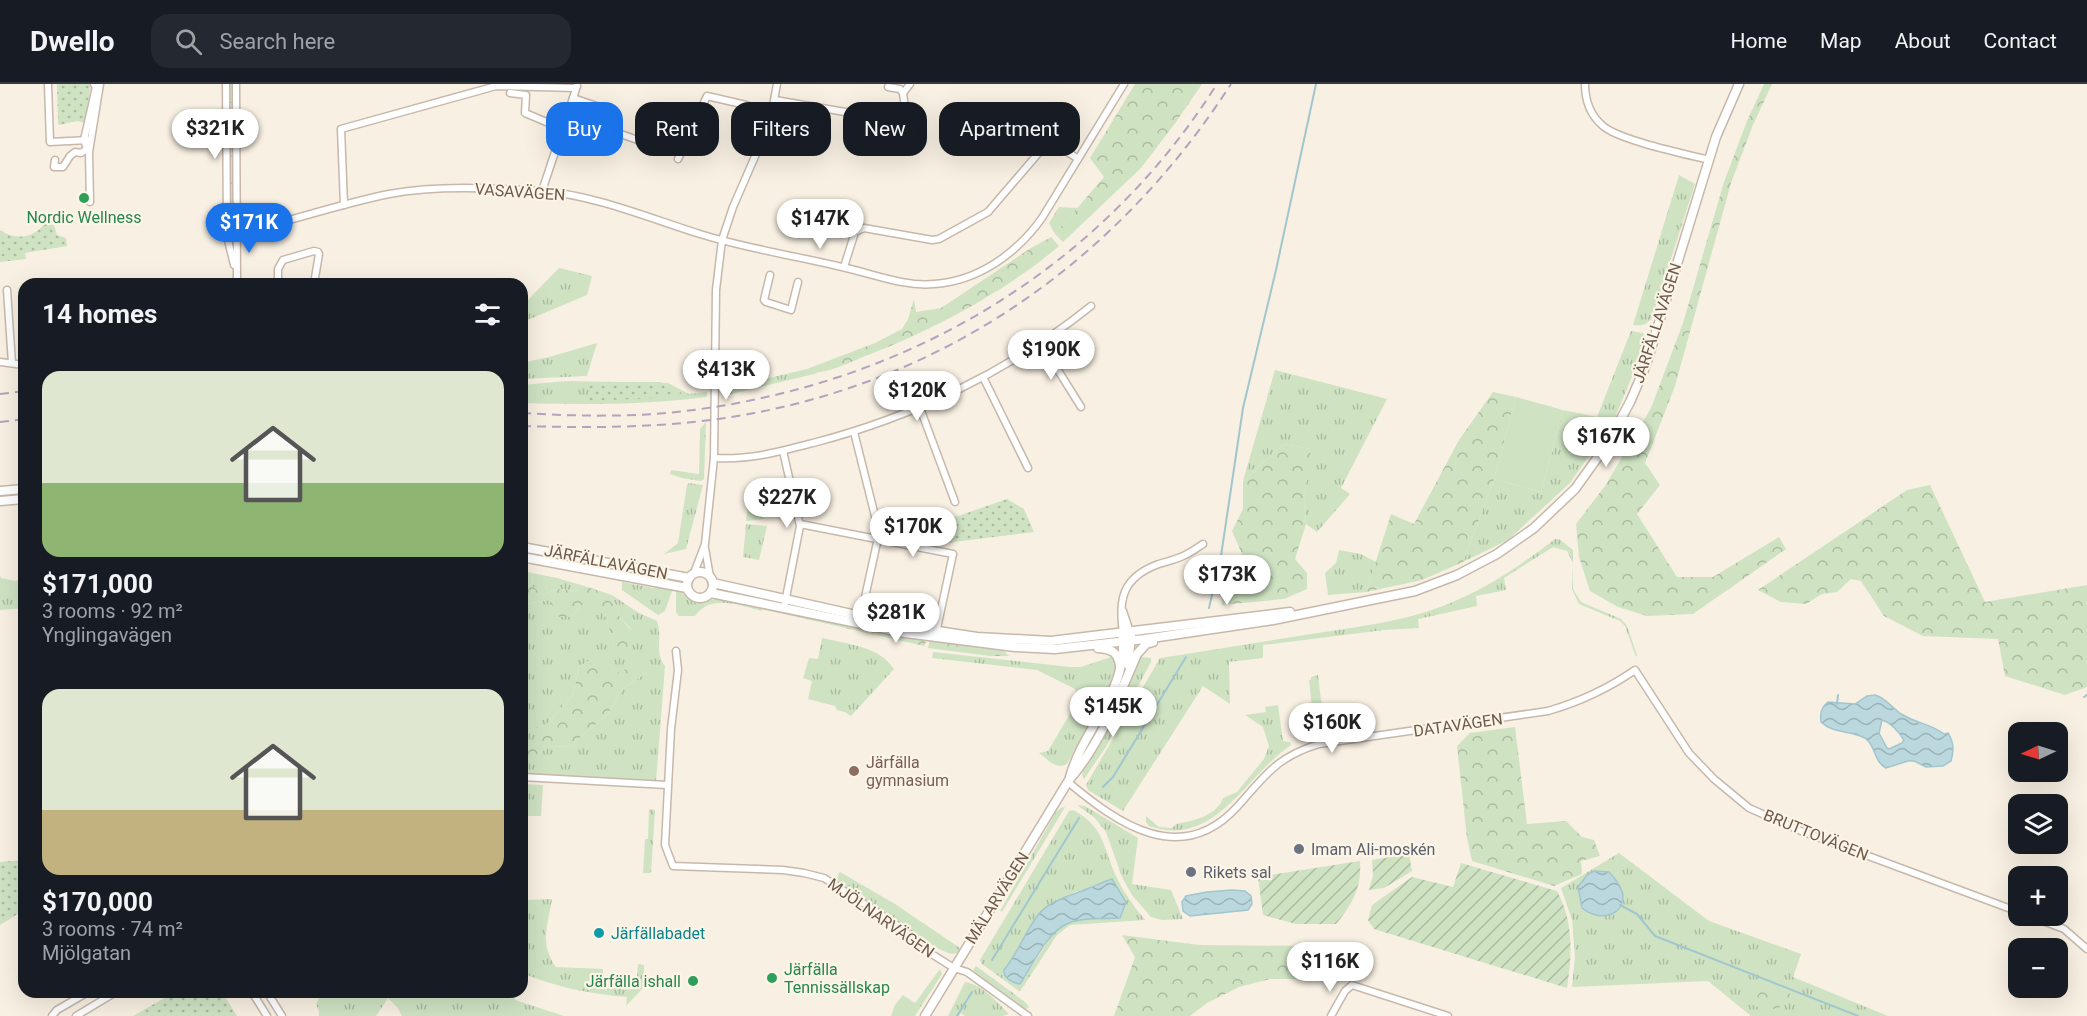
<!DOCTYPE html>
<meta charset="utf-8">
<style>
body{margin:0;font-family:Roboto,sans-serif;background:#242831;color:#f1f3f6;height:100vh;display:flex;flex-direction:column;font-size:22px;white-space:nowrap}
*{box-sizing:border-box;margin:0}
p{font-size:20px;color:#9ea1a6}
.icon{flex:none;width:33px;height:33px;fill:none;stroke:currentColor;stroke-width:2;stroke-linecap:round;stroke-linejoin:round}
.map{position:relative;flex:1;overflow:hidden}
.side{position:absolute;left:18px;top:194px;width:510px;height:720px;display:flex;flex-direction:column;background:#171b24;border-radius:18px;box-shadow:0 6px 24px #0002}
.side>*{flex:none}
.guide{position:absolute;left:546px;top:18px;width:570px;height:54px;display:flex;gap:12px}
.needle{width:39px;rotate:266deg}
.tools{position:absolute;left:2008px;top:638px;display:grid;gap:12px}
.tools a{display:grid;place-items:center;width:60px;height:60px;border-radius:12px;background:#171b24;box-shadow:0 6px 24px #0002;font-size:30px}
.price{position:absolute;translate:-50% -51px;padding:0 14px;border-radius:21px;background:#fff;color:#222;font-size:20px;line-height:39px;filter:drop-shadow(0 2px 3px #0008)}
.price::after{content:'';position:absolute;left:50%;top:36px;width:18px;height:14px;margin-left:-9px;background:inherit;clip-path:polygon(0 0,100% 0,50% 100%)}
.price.on{background:#1a73e8;color:#fff}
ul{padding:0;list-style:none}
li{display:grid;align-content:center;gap:12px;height:318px;padding:0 24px}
li span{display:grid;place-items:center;height:186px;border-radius:18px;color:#555}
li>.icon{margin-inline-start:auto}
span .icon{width:108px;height:108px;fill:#fffc;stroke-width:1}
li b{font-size:26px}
h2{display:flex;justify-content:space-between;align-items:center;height:72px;padding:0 24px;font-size:26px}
.pill{padding:0 21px;border-radius:18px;background:#171b24;box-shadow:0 6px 24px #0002;font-size:21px;line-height:54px}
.pill.on{background:#1a73e8;color:#fff}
header{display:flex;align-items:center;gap:36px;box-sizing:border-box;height:84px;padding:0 30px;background:#171b24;border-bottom:2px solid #363941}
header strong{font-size:28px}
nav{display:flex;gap:33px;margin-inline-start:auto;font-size:21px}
.search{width:420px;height:54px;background:#242831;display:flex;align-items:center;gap:15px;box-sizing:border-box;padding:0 21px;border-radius:18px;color:#9ea1a6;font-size:22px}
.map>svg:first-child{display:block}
.grass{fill:url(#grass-tufts);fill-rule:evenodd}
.forest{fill:url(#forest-crowns)}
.park{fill:url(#park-dots)}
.garden{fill:url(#garden-furrows)}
.pitch{fill:#cfe3c3}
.water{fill:url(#water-waves);stroke:#a2c6ce;stroke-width:1.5;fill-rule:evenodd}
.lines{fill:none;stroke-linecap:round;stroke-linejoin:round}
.stream{stroke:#a2c6ce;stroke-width:2}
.minor-casing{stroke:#c7b8ab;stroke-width:9}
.tertiary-casing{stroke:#c7b8ab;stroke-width:11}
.minor{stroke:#fff;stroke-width:6}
.tertiary{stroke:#fff;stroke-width:8}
.rail{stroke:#b3a3bf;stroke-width:2;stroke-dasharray:9 6;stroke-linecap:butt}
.leisure-dot{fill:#2e9e5b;stroke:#fcf5e7;stroke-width:2}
.education-dot{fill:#8d6e63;stroke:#fcf5e7;stroke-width:2}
.worship-dot{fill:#6b7280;stroke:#fcf5e7;stroke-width:2}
.culture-dot{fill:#0f9aa8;stroke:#fcf5e7;stroke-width:2}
.labels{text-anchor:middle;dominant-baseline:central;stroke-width:4.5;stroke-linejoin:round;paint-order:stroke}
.street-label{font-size:16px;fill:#6c594c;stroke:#fcf5e7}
.leisure-label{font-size:16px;fill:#27864d;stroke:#fcf5e7}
.education-label{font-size:16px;fill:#785e54;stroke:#fcf5e7;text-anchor:start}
.worship-label{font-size:16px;fill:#5b616d;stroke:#fcf5e7;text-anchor:start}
.culture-label{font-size:16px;fill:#0d838f;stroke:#fcf5e7;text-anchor:start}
</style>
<header>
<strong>Dwello</strong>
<div class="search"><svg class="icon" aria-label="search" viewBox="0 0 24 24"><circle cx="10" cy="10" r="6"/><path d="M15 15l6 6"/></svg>Search here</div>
<nav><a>Home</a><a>Map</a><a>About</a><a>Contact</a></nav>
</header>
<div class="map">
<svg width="2087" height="932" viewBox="0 0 2087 932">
<defs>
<pattern id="grass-tufts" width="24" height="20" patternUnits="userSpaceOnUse" patternTransform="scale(1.5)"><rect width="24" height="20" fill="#cfe3c3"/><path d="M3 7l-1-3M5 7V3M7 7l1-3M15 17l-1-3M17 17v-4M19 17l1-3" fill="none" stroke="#acbba1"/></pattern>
<pattern id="forest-crowns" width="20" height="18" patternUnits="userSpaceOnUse" patternTransform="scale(1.5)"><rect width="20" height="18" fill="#cfe3c3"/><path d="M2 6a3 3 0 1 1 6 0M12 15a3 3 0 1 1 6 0" fill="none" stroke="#acbba1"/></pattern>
<pattern id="park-dots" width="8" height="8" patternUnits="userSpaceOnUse" patternTransform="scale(1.5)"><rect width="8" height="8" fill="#cfe3c3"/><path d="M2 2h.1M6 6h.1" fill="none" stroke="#acbba1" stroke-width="1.8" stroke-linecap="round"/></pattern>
<pattern id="garden-furrows" width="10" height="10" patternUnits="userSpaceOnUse" patternTransform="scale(1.5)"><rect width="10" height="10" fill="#cfe3c3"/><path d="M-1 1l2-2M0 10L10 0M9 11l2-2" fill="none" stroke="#acbba1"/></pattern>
<pattern id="water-waves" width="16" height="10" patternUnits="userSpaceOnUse" patternTransform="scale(1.5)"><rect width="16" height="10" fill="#bad8de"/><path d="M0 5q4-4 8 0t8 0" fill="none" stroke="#9bb2b6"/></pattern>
</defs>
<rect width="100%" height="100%" fill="#f8f0e2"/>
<!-- grass -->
<g class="grass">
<path d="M 1679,91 L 1695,100 L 1652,234 C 1646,241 1642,242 1633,241 Z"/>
<polygon points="1059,123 1078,124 1055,150 1049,139"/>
<polygon points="559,184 592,192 587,211 530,235 527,236 522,233 522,222"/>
<polygon points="1631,247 1643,249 1645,261 1614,336 1570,399 1508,456 1463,478 1494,395 1541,408 1563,326 1597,333"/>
<polygon points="597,259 587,292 522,295 522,279 553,272"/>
<polygon points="807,285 818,289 723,312 723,305"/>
<polygon points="1275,286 1387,315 1341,404 1350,410 1317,448 1306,440 1304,417 1310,365 1284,360 1243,397"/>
<path d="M 567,297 L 668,299 L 689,310 L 707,308 L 707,313 C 645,321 584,321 522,319 L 522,301 Z"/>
<polygon points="706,338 704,395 701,397 682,394 670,390 671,386 699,390 700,345"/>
<polygon points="689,399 703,401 686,465 664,470 678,459 687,401"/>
<polygon points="757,405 764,435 746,437 750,406"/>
<polygon points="746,440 767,442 759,476 743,473"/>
<path d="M 1555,455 L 1559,455 L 1573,466 L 1573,505 L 1581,518 L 1621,535 L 1627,542 L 1637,571 L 1636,573 L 1625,542 L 1620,537 L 1579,520 L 1572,505 L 1573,479 L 1567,467 L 1553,463 L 1504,494 L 1506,506 L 1476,512 L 1477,522 L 1418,535 L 1419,544 L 1384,546 L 1263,561 L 1263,574 L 1229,578 L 1230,620 L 1203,602 L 1123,727 L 1088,706 L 1086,701 L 1160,574 C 1213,566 1265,557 1318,549 C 1364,542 1412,536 1455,517 C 1492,501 1524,479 1555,455 Z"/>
<polygon points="1339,466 1361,470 1376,478 1366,508 1328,511 1325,489 1336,479"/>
<polygon points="532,489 557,494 581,501 580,507 557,505 543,511 533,503"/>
<polygon points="0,491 1,494 16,497 24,491 24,524 0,526"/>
<path d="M 622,498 L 654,504 L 677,504 C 701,528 693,516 720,515 C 734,515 750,520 763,523 L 762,527 C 740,522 711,509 695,532 L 679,532 L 676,528 L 676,507 L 672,507 L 665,527 L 658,531 L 622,506 Z"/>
<path d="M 612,511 L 639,529 L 657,537 C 663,552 654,569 665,582 L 656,698 L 522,692 L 522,679 L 551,662 L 569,663 L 608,630 L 623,604 L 648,588 L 635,581 L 617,590 L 593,574 L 579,583 L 573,611 L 547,640 L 540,658 L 522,666 L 522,521 L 549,516 L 560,533 L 571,533 L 582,521 L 597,520 L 605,531 L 614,561 L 631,545 L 619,532 L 616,521 L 611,514 Z"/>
<path d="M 822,554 C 847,560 879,562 894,585 L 851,632 L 845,628 L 837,626 L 835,622 L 808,615 L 812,597 L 803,594 L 809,574 L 818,575 Z"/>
<path d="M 933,568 L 1070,583 L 1081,583 L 1114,572 L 1116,578 L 1115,593 L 1067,680 C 1056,686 1047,675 1039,669 L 1048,667 L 1078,616 L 1075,605 L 1037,586 L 932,574 Z"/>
<polygon points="1141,573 1151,574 1151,578 1106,663 1084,695 1082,691 1084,684 1115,630 1131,588"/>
<polygon points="1318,591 1325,649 1331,648 1331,652 1305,656 1301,648 1304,645 1314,643 1309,596 1311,596 1311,593"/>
<path d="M 1278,621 L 1283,657 L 1290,658 L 1291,661 C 1245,692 1215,765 1149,742 L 1146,738 L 1146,732 L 1159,743 L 1172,744 L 1176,740 C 1192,737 1217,732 1223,714 L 1237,708 L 1264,675 L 1269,662 L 1263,643 L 1245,631 L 1266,628 L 1265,623 Z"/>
<polygon points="522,700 543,701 541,732 522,732"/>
<polygon points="1077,721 1085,722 1138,754 1132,800 1171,806 1183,835 1162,836 1151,833 1132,811 1122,793 1106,748 1095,734"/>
<polygon points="1065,723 1002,828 1000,827 1056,728 1061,724"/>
<polygon points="649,725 655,726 651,789 643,789 645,755 648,755"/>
<path d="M 1073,726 C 1107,744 1103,767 1118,796 C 1125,811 1135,823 1145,836 L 1070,841 L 1057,851 L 1021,906 L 1019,907 L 982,880 L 980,876 L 1069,727 ZM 1112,795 L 1126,818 L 1062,841 L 1052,851 L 1020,900 L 1004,886 L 1051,820 L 1075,808 L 1087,805 L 1095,801 Z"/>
<polygon points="1619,769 1709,837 1801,870 1793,893 1888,932 1751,932 1708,897 1572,903 1575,873 1572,836 1561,804"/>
<path d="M 840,788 L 895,820 L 960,864 C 958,868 958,869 953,870 C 940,871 853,808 836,797 Z"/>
<path d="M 552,815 C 548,841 539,859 556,883 L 603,885 L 603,903 L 636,905 L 638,880 L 644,881 L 644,903 L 626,922 L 627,913 C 590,910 556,903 522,889 L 522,816 Z"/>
<polygon points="976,882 1025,918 1029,923 1024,926 977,890 973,886"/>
<polygon points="940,885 942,890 915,932 891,932 895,921 903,911 915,919"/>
<path d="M 965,898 C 983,901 997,918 1009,930 L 1003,932 L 965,932 L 961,929 L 959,932 L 948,932 Z"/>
<polygon points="322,908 514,908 515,916 564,932 402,932 397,923 388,914 376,932 319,932 319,927 316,920"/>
</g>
<!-- forest -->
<g class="forest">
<polygon points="228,0 232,0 235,144 231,144"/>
<polygon points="1135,0 1202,0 1176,38 1141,84 1063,158 1055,150 1104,93 1090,74"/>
<polygon points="1764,0 1772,0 1753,41 1731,99 1675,302 1645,379 1660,401 1637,430 1677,493 1713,493 1779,453 1786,465 1693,530 1647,532 1618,523 1590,507 1579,473 1576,440 1605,402 1651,324 1683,239 1724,98 1747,37"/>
<path d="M 1051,153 L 1059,162 C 1008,206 931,247 868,271 C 853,277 837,285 820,288 C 816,289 812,287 807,285 L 875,259 L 902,245 L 908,235 L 914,215 L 916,228 L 941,224 L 1031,164 Z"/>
<polygon points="1493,308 1516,313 1494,395 1463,478 1422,496 1366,508 1391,430 1414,440 1459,356"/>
<path d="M 1284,360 L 1311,365 L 1304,417 L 1306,440 L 1295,475 L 1307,489 L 1307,505 L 1284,515 L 1222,521 C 1220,498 1229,488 1242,470 L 1232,447 L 1243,425 L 1243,397 Z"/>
<polygon points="1930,401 1985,518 2087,501 2087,603 2065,611 2005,592 1998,555 1923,552 1884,532 1861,497 1851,495 1837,508 1822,510 1806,520 1781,518 1758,506 1907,406"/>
<polygon points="523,487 532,489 533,503 543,511 557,505 579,507 581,501 612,511 611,514 616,521 619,532 631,546 627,566 614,561 605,531 597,521 582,521 571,533 559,533 549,516 522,521"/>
<polygon points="771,522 928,554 924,562 771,527"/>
<polygon points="930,555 1002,565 1009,572 990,572 928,564"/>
<polygon points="593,574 613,580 617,589 635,581 645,581 648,588 623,604 608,630 569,663 551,662 522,679 522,666 539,658 533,644 547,640 573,611 579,583"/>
<polygon points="1515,643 1527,740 1566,737 1582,753 1594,756 1600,772 1581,777 1582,790 1554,802 1472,777 1467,754 1457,662 1470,649"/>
<polygon points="1122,851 1199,861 1314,862 1330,895 1270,895 1239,903 1207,919 1190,932 1114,932 1135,873"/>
<path d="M 1760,900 L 1784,905 L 1790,909 L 1790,916 C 1779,928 1765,927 1751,920 L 1751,908 Z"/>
</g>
<!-- park -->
<g class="park">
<polygon points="57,0 91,0 85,39 77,37 59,41 58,39"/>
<path d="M 45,139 L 54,141 L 57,151 L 66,154 L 67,162 L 25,169 L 26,175 L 0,178 L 0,146 C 16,157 34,154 45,139 Z"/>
<polygon points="606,298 661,298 681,308 680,313 588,317 589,302"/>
<polygon points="1007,415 1024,425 1034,448 945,459 912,450 911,443 961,431"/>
<polygon points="24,776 24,826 0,841 0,778"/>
<polygon points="175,908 222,908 237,932 133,932"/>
</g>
<!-- garden -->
<g class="garden">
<polygon points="1409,770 1412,787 1384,804 1369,806 1373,791 1372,776"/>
<path d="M 1360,777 C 1362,803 1352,821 1336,840 L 1296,840 L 1263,831 L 1258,793 Z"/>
<path d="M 1461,779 L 1557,807 C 1574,838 1572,871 1567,904 L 1374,845 L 1368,836 L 1372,821 L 1412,793 L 1453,803 Z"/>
</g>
<!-- pitch -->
<polygon class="pitch" points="1516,313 1563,326 1541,408 1494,395"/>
<!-- water -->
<g class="water">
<path d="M 1875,611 C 1888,615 1892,625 1903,631 C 1916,639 1931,640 1944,650 L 1948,649 C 1954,659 1954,666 1951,677 L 1943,682 L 1926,683 L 1914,677 L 1908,677 L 1886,684 C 1873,677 1876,661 1865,654 C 1851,646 1833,650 1821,638 C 1820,629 1821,624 1828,618 L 1855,620 L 1867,612 ZM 1882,636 C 1890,638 1899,648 1904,656 L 1902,659 L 1889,665 L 1887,664 L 1879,649 Z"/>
<path d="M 1594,787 L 1609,788 C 1615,794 1623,805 1623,813 C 1622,835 1595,836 1582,824 L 1578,803 L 1587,791 Z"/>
<path d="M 1112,795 L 1126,818 L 1120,834 C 1104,835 1084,833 1069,839 C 1048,846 1032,882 1020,900 C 1013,899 1003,894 1004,886 C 1018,869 1025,848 1038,831 C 1050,816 1070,812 1087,805 C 1095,802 1103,798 1112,795 Z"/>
<polygon points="1232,806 1245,807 1251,812 1252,820 1248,826 1190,832 1183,827 1182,818 1186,812 1207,808"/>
</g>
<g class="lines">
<!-- stream -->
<g class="stream">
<polyline points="1209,524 1221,472 1243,324 1276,186 1316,0"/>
<polyline points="2084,613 2087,611"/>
<polyline points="1837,620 1838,611"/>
<polyline points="1103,703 1113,693 1186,573"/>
<polyline points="1620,821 1637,830 1655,852 1858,932"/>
<polyline points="992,876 1079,734"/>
<polyline points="957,932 972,908"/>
</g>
<!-- minor casing -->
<g class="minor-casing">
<g id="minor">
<polyline points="48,0 50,58 88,56"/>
<polyline points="226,0 227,152 234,181"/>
<polyline points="236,0 237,200"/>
<path d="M 1585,0 C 1585,16 1590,31 1603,42 C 1619,56 1685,70 1709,76"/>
<polyline points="888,3 900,5 903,9"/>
<polyline points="510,9 526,11 525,29 563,45"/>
<polyline points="573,14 614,28 607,45 643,58"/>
<polyline points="775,16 921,41"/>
<polyline points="907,39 903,9 910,0"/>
<polyline points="678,75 707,12 746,21 772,32"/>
<polyline points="55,76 54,83 63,83 70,72 75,68 81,69 87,65 84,56 96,3 94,0"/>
<polyline points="542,107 577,2"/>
<polyline points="90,118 89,68 100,0"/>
<polyline points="344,121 341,45 496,2 576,4"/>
<path d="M 227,152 C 282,140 335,121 389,110 C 437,101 490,104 539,107 C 592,110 649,134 700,150 C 748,165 797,172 846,184 C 874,190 905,203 934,200 C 979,197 1017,169 1042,134 L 1124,0"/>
<path d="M 844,183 L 855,148 L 864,144 L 932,156 L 939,155 L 988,128 L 1042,65 C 1056,58 1066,67 1078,75"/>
<polyline points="770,191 764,216 766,218 791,226 798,198"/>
<polyline points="278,200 278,185 283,176 314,167 318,168 319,170 314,200"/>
<polyline points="7,206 12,279"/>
<polyline points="1041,259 1081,323"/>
<polyline points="0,278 24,281"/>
<polyline points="983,293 1028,384"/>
<polyline points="920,324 955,418"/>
<polyline points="854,348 878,444 878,454 860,536"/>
<polyline points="783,367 800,442 784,524"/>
<path d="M 714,374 C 750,376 779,368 813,359 C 913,333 1010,287 1091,222"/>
<polyline points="800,440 953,470 936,549"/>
<polyline points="705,464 710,493"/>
<polyline points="694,489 705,460 714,374 716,206 722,156 733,123 770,38 777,0"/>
<polyline points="1123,527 1130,548"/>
<path d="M 1123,548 C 1118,515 1123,494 1156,481 C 1165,478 1174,476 1183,472 C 1190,469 1197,464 1203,460"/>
<polyline points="676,567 678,586 671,645 665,761 673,782 783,786 804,789 824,794 897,841 930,869 954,884 967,888 1028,932"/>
<polyline points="522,693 667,701"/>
<path d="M 1068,698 C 1118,740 1181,784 1237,723 C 1265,692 1276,673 1319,660 L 1548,627 C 1579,618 1609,604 1635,586 L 1689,669 L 1714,695 L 1749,724 L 1801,747 L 2019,828"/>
<polyline points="2027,831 2064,845 2087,865"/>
<polyline points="252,908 267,932"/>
<polyline points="267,908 282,932"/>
<polyline points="52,932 57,926 88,908"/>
<polyline points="76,932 116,908"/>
<polyline points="1331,932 1345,907 1352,901 1448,932"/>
</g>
</g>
<!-- tertiary casing -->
<g class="tertiary-casing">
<g id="tertiary">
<polyline points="0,407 24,405"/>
<polyline points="0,417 24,415"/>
<polyline points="522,463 689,494"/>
<polyline points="522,473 687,504"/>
<circle cx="700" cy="501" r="13"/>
<polyline points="713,499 905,542 977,553 1051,557 1290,528"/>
<polyline points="711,509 905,549 1015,563 1055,565 1145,555 1273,536 1415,507 1457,491 1497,470 1534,444 1575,405 1608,359 1630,318 1646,281 1716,53 1739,0"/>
<path d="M 1098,564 C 1112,565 1118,568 1120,582"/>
<polyline points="1128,581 1131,552"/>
<path d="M 1070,693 C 1084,643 1127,609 1123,553"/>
<path d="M 925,932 L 1069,696 C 1100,660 1118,614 1137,570 L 1146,560 L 1153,558"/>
</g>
</g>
<!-- minor -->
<use href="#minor" class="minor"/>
<!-- tertiary -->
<use href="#tertiary" class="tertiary"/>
<!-- rail -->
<g class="rail">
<polyline points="0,310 24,307"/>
<path d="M 522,329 C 570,332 619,333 667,329 C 893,307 1095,193 1217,0"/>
<polyline points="0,338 24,335"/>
<path d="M 522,342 C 590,344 658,344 725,334 C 939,302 1115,180 1231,0"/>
</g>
</g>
<!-- markers -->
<g class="leisure-dot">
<circle cx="84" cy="114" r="6"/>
<circle cx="772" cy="894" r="6"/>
<circle cx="693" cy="897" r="6"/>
</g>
<circle class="education-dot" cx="854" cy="687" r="6"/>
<g class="worship-dot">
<circle cx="1299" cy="765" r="6"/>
<circle cx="1191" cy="788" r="6"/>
</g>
<circle class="culture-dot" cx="599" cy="849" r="6"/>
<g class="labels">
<!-- street labels -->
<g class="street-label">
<text transform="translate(520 108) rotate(4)">VASAVÄGEN</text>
<text transform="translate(1657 239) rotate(-72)">JÄRFÄLLAVÄGEN</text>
<text transform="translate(606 478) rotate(11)">JÄRFÄLLAVÄGEN</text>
<text transform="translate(1458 641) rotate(-8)">DATAVÄGEN</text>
<text transform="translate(1816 751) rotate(22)">BRUTTOVÄGEN</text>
<text transform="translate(997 814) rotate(-58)">MÄLARVÄGEN</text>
<text transform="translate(881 834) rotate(35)">MJÖLNARVÄGEN</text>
</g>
<!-- leisure labels -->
<g class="leisure-label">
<text x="84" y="133">Nordic Wellness</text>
<text x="784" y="885" text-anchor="start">Järfälla<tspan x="784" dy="18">Tennissällskap</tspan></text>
<text x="681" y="897" text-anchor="end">Järfälla ishall</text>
</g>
<!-- education labels -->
<g class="education-label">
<text x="866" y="678">Järfälla<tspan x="866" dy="18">gymnasium</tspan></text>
</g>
<!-- worship labels -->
<g class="worship-label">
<text x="1311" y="765">Imam Ali-moskén</text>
<text x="1203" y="788">Rikets sal</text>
</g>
<!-- culture labels -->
<g class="culture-label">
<text x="611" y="849">Järfällabadet</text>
</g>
</g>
</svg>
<div class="tools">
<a><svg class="needle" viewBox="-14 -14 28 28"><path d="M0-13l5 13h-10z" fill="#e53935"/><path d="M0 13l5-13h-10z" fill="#9ea1a6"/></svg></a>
<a><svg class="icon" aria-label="layers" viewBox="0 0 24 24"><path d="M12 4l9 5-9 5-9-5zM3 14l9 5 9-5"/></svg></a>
<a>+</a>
<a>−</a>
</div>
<b class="price" style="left:215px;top:76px">$321K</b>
<b class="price" style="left:820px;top:166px">$147K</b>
<b class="price on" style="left:249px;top:170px">$171K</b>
<b class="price" style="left:1051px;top:297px">$190K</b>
<b class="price" style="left:726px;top:317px">$413K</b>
<b class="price" style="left:917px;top:338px">$120K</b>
<b class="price" style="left:1606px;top:384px">$167K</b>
<b class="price" style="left:787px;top:445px">$227K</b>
<b class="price" style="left:913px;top:474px">$170K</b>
<b class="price" style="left:1227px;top:522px">$173K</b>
<b class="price" style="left:896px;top:560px">$281K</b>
<b class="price" style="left:1113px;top:654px">$145K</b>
<b class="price" style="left:1332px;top:670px">$160K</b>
<b class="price" style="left:1330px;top:909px">$116K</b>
<div class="guide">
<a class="pill on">Buy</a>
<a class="pill">Rent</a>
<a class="pill">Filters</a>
<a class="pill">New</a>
<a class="pill">Apartment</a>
</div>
<section class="side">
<h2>14 homes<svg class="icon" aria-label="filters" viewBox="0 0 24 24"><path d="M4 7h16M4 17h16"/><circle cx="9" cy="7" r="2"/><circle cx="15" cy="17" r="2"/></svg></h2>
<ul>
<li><span style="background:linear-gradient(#dfe7d0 60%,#8fb573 0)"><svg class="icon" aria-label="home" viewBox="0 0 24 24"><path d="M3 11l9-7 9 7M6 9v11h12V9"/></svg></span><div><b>$171,000</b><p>3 rooms · 92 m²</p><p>Ynglingavägen</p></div></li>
<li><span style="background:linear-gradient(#dfe7d0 65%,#c2b280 0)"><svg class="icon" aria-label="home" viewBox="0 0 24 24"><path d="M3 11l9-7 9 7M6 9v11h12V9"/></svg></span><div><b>$170,000</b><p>3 rooms · 74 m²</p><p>Mjölgatan</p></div></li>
</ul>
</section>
</div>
